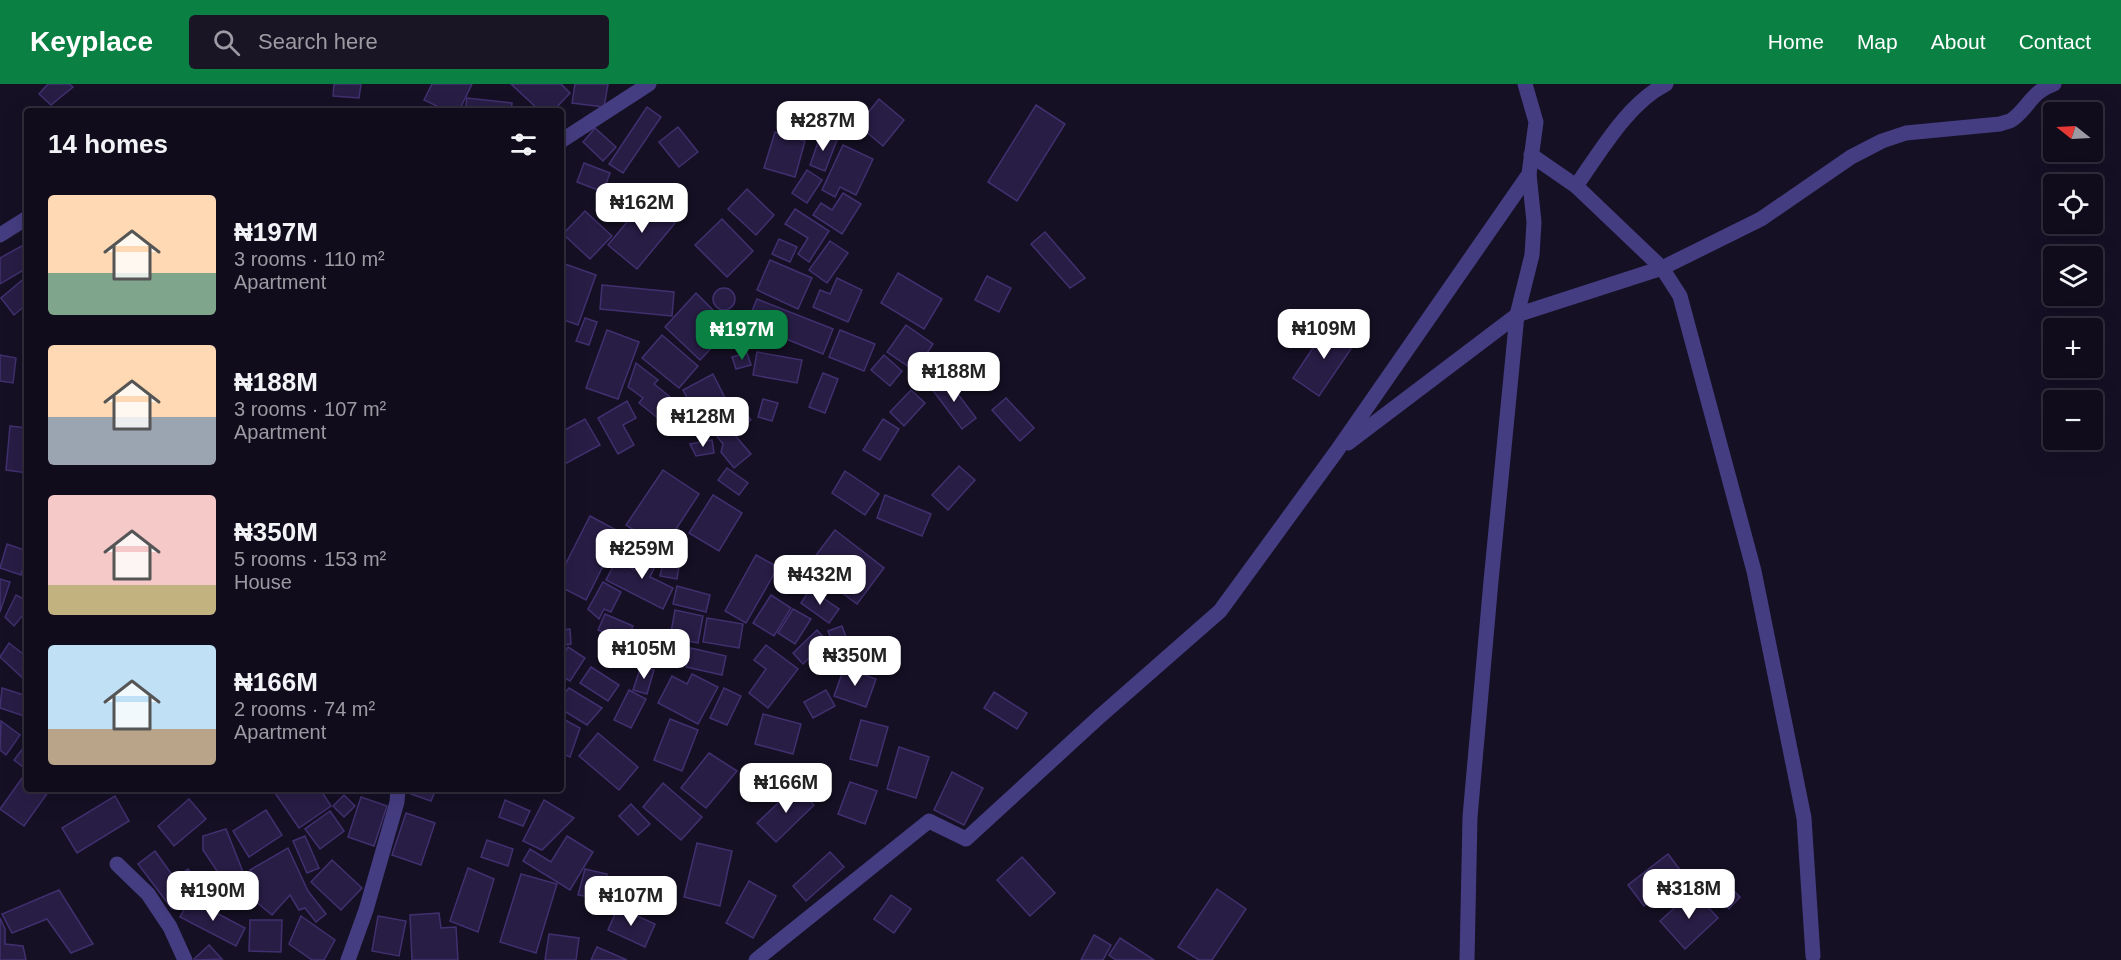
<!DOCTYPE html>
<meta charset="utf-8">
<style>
body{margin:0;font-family:Arial,sans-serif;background:#191524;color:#f1f3f6;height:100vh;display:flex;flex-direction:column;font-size:22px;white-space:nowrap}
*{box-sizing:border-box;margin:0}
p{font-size:20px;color:#9c9ba3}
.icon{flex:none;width:33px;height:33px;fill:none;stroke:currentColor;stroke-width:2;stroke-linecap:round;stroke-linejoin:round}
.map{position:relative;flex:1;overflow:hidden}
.details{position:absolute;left:24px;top:24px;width:540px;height:684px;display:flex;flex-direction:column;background:#100c1b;border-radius:6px;box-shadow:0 6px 24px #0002,0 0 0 2px #302c3a}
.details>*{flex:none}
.needle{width:39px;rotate:288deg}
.fabs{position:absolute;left:2043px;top:18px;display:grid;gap:12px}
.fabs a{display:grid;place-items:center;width:60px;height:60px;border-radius:6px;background:#100c1b;box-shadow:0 6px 24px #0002,0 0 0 2px #302c3a;font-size:30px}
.price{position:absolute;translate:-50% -51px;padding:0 14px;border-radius:12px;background:#fff;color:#222;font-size:20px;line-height:39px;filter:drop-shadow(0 2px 3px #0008)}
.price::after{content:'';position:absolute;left:50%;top:36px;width:18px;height:14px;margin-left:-9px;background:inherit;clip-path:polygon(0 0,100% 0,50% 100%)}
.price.active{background:#0b8043;color:#fff}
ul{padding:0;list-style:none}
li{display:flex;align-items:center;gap:18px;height:150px;padding:0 24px}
li span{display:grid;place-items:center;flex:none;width:168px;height:120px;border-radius:6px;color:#555}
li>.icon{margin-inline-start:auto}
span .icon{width:72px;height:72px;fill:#fffc;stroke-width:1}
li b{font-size:26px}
h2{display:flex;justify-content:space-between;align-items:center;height:72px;padding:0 24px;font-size:26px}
header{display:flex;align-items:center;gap:36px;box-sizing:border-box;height:84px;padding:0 30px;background:#0b8043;color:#fff}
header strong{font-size:28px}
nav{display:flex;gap:33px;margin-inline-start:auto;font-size:21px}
.search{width:420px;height:54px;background:#191524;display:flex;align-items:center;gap:15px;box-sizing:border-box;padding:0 21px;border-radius:6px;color:#9c9ba3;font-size:22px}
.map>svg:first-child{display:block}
.building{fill:#281d45;stroke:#41306f;stroke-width:1.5}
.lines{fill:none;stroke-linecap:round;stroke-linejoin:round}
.minor{stroke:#453d81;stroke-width:15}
</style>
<header>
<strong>Keyplace</strong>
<div class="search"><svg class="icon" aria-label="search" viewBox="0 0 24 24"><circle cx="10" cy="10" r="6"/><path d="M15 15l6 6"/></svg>Search here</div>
<nav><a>Home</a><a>Map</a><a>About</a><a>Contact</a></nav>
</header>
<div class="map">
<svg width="2121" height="876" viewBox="0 0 2121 876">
<rect width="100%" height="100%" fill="#151024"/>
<!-- building -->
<g class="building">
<polygon points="48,0 69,0 73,3 51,21 39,10"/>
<polygon points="334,0 361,0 359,14 333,12"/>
<polygon points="432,0 472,0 459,27 447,27 424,16"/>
<polygon points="511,0 561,0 570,9 553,27 540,27"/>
<polygon points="575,0 608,0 604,23 572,19"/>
<polygon points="467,14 512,19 511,27 465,27"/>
<polygon points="879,15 904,36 883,62 858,41"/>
<polygon points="1036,21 1065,40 1017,117 988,98"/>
<polygon points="647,23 661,33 623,89 609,80"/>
<polygon points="678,43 698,68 679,83 659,58"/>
<polygon points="595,44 616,63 603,77 583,58"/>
<polygon points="775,48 805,57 795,93 764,84"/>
<polygon points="821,50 837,56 825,87 810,81"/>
<polygon points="843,61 873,75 856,111 840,103 835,113 822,106"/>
<polygon points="584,79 610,89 603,108 577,98"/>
<polygon points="807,86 822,96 807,119 792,109"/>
<polygon points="747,105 774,131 756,151 728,125"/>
<polygon points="843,109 861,120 842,150 813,131 821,119 832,126"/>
<polygon points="646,115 675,139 637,185 608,161"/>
<polygon points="795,125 829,147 809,178 798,170 808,154 785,140"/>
<polygon points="585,127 612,152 590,175 563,150"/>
<polygon points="722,135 753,167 727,193 695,161"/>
<polygon points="1045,148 1085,194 1070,204 1031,160"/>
<polygon points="779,155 797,163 790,178 772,170"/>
<polygon points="830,157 848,169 827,199 809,186"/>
<polygon points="27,159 27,184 0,200 0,174"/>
<polygon points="770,176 812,194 798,225 757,206"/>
<polygon points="565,180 596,191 578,241 561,235 561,193"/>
<polygon points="898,189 942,215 924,245 881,219"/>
<polygon points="27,192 27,220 14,231 1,214"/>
<polygon points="987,192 1011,204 999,228 975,216"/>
<polygon points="837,194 862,206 848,238 813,223 820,206 830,210"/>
<polygon points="602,201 674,208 672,232 600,225"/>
<circle cx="724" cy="215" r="11"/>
<polygon points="696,209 717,230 709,239 723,252 700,276 665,243"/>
<polygon points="757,215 833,245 823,270 747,239"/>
<polygon points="585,234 597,238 589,261 576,257"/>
<polygon points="906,241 933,260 915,287 887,268"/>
<polygon points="1328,241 1355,259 1319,312 1293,294"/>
<polygon points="607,246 639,258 618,315 586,304"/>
<polygon points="840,246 875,260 864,287 829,273"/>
<polygon points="662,251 698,282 679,304 642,274"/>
<polygon points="757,268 802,276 797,299 753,291"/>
<polygon points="747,269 751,281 736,285 732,273"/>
<polygon points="0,271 16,274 13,299 0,297"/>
<polygon points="884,271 902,287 890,302 871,286"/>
<polygon points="636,279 658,296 654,300 684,324 669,343 639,319 643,314 628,303"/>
<polygon points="823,289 838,295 825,329 809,323"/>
<polygon points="713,290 727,318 712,326 721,342 706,350 683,306"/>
<polygon points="945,293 976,334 962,345 931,304"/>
<polygon points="911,306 925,319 904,342 890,328"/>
<polygon points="1006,314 1034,344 1020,357 992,326"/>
<polygon points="763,315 778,319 772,337 758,333"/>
<polygon points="627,317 636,334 623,341 634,361 618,370 598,334"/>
<polygon points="739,321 751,336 737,347 725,332"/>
<polygon points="585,335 600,361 561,382 561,348"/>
<polygon points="883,335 899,345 880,376 863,366"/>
<polygon points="10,342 27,344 27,389 6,386"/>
<polygon points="727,342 751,370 734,384 721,368 723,360 716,351"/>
<polygon points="712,356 714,369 696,372 690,360"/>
<polygon points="959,382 975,396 948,426 932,411"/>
<polygon points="727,384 748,399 739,411 718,396"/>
<polygon points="663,386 699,410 663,465 626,441"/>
<polygon points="845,387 879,410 865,431 832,409"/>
<polygon points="713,411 742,429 719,467 689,449"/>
<polygon points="885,411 931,430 922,452 877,434"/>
<polygon points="590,432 620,448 586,516 561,503 561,489"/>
<polygon points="835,446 884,484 857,520 807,483"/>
<polygon points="7,460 27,467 21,491 0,484"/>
<polygon points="645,465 660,472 650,493 673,504 663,525 606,496 616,477 635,486"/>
<polygon points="756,471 778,483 746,539 725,527"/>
<polygon points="664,474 680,476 677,495 660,492"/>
<polygon points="0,495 10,498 0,528"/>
<polygon points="603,498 621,508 611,528 604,525 599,535 588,525"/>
<polygon points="677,502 710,511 706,528 673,520"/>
<polygon points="810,505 839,525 829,539 801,519"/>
<polygon points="16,511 27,517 27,526 14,542 5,533"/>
<polygon points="771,511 791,524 774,552 753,539"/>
<polygon points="793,525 811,535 795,560 778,549"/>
<polygon points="675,526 703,532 698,559 670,554"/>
<polygon points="605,530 633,542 627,558 598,546"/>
<polygon points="707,534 743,540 739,564 703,558"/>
<polygon points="842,542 852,569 839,574 828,547"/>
<polygon points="570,545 571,560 561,561 561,546"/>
<polygon points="817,546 827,557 803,580 793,569"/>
<polygon points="9,559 27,573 27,598 0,573"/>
<polygon points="766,561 798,585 768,624 749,609 766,585 754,576"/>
<polygon points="568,563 585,574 570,597 561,592 561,571 563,572"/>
<polygon points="691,564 726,572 722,591 686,583"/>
<polygon points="641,582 654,586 647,610 633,606"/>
<polygon points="591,583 619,601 608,617 580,599"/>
<polygon points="844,584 876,595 866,623 834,612"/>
<polygon points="692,590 718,603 698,640 658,619 672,592 687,600"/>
<polygon points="2,604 27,612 27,633 0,624"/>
<polygon points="569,604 602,624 587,641 561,625 561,613"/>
<polygon points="724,604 741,612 727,641 710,634"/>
<polygon points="629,606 646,615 631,644 614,636"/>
<polygon points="826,606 835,622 813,634 804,618"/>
<polygon points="994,608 1027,629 1017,645 984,624"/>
<polygon points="763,630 801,640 793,670 755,660"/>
<polygon points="670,635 698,646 682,687 654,676"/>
<polygon points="565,636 580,644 570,673 561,669 561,645"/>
<polygon points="861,636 888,643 877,682 850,675"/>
<polygon points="1,637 20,651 6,671 0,666"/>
<polygon points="598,649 638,683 619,706 579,672"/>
<polygon points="27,659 27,686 14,676"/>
<polygon points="899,663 929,673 916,714 887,705"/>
<polygon points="709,669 737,687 706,724 681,704"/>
<polygon points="952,688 983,704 964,741 934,726"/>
<polygon points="25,690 27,691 27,705 49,707 24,742 0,725"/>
<polygon points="850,698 877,707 865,740 838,730"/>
<polygon points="663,699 702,733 681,756 643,723"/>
<polygon points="796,702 814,721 776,758 757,739"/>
<polygon points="282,705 320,705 331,722 299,744 275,709"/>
<polygon points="413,705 436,705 431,717 411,710"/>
<polygon points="344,711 355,722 344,733 333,722"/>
<polygon points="115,712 129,737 77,769 62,744"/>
<polygon points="361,713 387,722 374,762 348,753"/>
<polygon points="189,715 206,735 174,762 158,742"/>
<polygon points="505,716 530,727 523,742 499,733"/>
<polygon points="544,716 574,734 542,766 523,757"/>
<polygon points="631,720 650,740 638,751 619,732"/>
<polygon points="266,726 282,751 249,773 233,747"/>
<polygon points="330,727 344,747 320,765 305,745"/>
<polygon points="406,729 435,739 421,781 392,771"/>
<polygon points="226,745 245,793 229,805 203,766 203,752"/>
<polygon points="305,752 319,784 307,789 293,757"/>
<polygon points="567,752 593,768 570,806 523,777 530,765 551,778"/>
<polygon points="487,756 513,765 508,782 481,773"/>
<polygon points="697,759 732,767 720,822 684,813"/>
<polygon points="288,764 308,807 326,830 316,838 305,824 299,826 290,811 272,831 243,807 255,793 250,786"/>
<polygon points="155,767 175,795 188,785 202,803 172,825 138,780"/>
<polygon points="830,768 844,783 806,817 793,802"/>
<polygon points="1668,770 1684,791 1644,822 1628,801"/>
<polygon points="1022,773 1055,809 1030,832 997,796"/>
<polygon points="332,776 362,804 341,826 311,798"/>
<polygon points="468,784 494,795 478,848 450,837"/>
<polygon points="585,785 607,790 601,815 578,811"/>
<polygon points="1714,787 1740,813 1729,825 1703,798"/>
<polygon points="521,790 557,800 536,869 500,858"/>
<polygon points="611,793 638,799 633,822 606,816"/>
<polygon points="749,797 776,812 753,854 726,839"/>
<polygon points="1217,805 1246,825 1212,876 1199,876 1178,863"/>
<polygon points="59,806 93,860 71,869 47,835 12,849 2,830"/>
<polygon points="1693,807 1718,834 1685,865 1660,837"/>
<polygon points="891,811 911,825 894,849 874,835"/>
<polygon points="190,815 245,844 236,862 180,833"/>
<polygon points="618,823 655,840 645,863 608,846"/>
<polygon points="439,829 441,844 456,843 458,876 412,876 410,831"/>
<polygon points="301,832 335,856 324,876 312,876 289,860"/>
<polygon points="378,832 406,837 399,872 372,867"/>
<polygon points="0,834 5,845 5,860 23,862 26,876 0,876"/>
<polygon points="250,836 282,836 281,868 249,867"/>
<polygon points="549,850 579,854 576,876 545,876"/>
<polygon points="1094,851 1111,861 1103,876 1081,876"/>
<polygon points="1120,854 1154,876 1116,876 1109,871"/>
<polygon points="209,861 222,875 195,876 194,875"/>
<polygon points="597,863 627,876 591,876"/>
</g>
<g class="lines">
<!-- minor -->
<g class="minor">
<polyline points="561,57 649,0"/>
<polyline points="1531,71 1576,102 1662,184 1680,212 1754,487 1804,734 1813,872"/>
<path d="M 1576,102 C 1600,68 1628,19 1666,0"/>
<polyline points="0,151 27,134"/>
<path d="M 1348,359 L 1517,231 L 1662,184 L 1761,135 L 1851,73 L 1882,57 L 1906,49 L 2000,40 C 2004,38 2010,38 2013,35 C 2030,22 2031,8 2054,0"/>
<polyline points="117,780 148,810 170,843 185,876"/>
<polyline points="348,876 366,826 397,718 398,705"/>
<polyline points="756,876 929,737 966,755 1098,634 1220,527 1336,368 1529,90 1536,38 1525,0"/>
<polyline points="1467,876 1470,733 1491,497 1517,231 1532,171 1534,138 1529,90"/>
</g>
</g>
</svg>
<div class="fabs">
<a><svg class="needle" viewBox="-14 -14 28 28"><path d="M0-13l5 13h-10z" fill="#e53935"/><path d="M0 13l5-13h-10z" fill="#9c9ba3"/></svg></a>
<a><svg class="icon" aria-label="locate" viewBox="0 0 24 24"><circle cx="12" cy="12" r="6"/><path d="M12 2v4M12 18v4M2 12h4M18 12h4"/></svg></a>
<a><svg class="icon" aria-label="layers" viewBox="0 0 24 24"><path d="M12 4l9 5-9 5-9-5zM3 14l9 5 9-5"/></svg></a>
<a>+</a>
<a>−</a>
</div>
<b class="price" style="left:823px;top:68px">₦287M</b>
<b class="price" style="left:642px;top:150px">₦162M</b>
<b class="price" style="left:1324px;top:276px">₦109M</b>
<b class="price active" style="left:742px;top:277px">₦197M</b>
<b class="price" style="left:954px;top:319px">₦188M</b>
<b class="price" style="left:703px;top:364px">₦128M</b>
<b class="price" style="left:642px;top:496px">₦259M</b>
<b class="price" style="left:820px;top:522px">₦432M</b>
<b class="price" style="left:644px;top:596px">₦105M</b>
<b class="price" style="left:855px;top:603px">₦350M</b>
<b class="price" style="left:786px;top:730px">₦166M</b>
<b class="price" style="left:1689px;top:836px">₦318M</b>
<b class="price" style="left:213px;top:838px">₦190M</b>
<b class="price" style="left:631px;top:843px">₦107M</b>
<section class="details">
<h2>14 homes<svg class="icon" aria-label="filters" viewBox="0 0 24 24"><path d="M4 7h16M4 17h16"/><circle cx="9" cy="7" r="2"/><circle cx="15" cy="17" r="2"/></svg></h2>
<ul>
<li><span style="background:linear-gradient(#ffd9b3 65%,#7fa58c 0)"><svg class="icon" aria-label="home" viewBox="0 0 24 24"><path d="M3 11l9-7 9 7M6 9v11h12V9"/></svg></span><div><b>₦197M</b><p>3 rooms · 110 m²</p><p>Apartment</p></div></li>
<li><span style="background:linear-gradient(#ffd9b3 60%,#9aa5b1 0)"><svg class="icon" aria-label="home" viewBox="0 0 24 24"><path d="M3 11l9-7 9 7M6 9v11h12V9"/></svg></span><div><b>₦188M</b><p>3 rooms · 107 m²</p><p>Apartment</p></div></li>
<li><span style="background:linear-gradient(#f6c9c9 75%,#c2b280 0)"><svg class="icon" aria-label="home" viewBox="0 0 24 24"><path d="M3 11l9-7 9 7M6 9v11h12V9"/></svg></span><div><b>₦350M</b><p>5 rooms · 153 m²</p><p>House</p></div></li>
<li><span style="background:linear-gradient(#bfe0f5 70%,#b9a48a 0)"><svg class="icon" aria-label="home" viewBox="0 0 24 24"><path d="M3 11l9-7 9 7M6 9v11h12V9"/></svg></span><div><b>₦166M</b><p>2 rooms · 74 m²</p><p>Apartment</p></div></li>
</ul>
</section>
</div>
